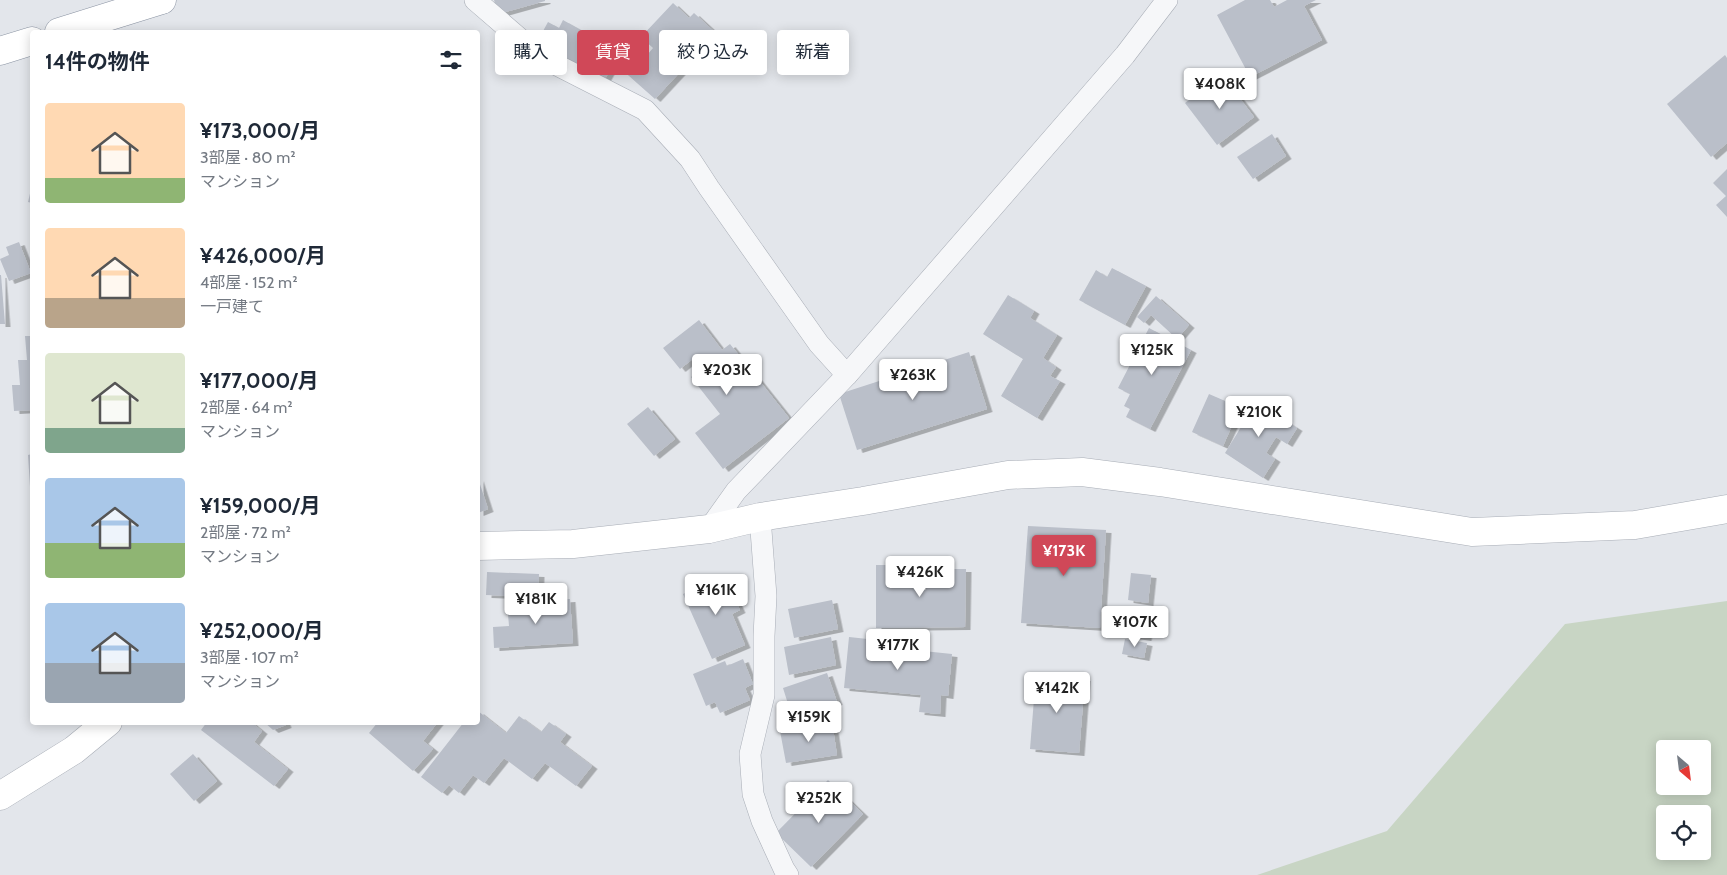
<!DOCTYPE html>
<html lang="ja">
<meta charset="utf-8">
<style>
body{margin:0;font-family:Cabin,"Noto Sans JP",sans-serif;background:#f2f2f3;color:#1f2937;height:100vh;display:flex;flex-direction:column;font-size:19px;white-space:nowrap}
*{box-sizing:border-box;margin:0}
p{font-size:16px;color:#747a83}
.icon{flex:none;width:28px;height:28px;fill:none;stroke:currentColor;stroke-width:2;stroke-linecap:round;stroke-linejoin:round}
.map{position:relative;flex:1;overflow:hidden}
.panel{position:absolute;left:30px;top:30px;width:450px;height:695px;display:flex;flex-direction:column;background:#fff;border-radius:5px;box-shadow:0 2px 12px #0003}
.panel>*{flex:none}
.guide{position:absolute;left:495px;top:30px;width:475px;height:45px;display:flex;gap:10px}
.needle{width:32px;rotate:152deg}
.controls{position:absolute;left:1656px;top:740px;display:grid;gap:10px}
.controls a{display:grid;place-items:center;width:55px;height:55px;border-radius:5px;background:#fff;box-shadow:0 2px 12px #0003;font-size:25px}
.price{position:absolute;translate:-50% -42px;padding:0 11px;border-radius:5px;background:#fff;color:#222;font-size:16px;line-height:32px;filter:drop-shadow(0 1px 2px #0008)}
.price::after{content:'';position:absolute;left:50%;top:30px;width:15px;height:11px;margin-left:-8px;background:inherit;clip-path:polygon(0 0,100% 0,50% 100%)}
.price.current{background:#d04858;color:#fff}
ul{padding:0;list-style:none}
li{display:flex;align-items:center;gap:15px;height:125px;padding:0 15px}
li span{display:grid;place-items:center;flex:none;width:140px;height:100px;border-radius:5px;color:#555}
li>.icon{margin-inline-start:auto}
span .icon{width:60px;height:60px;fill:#fffc;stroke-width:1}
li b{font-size:21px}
h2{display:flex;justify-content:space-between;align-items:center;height:60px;padding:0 15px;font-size:21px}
.tag{padding:0 18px;border-radius:5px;background:#fff;box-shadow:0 2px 12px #0003;font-size:18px;line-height:45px}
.tag.current{background:#d04858;color:#fff}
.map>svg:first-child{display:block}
.green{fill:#c8d5c4;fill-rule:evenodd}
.building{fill:#babfc9;filter:url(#shadow)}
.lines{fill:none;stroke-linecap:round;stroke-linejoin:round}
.street-casing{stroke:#a8adb6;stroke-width:22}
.secondary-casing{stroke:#a8adb6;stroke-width:29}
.highway-casing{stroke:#8a93a2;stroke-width:29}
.street{stroke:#f6f7f9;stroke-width:21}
.secondary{stroke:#fff;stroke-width:28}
.highway{stroke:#fff;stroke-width:28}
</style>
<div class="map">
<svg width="1727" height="875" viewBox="0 0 1727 875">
<defs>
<filter id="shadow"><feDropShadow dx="5.5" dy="3" stdDeviation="0" flood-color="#0004"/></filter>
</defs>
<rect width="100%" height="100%" fill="#e3e6eb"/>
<!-- green -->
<path class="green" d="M 1727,601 L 1727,875 L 1257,875 L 1387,831 L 1565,624 ZM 1665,749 L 1702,749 L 1702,786 L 1665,786 ZM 1665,814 L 1702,814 L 1702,851 L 1665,851 Z"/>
<!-- building -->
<g class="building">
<polygon points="494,0 545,0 545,1 498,14"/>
<polygon points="1245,0 1270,0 1274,7 1287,0 1316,0 1304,6 1322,40 1250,77 1217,15"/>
<polygon points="673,3 689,18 694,13 720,37 697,62 693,58 655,99 620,68 634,53 642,61 653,48 641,37"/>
<polygon points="563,20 620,52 605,79 537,42 548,22 559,28"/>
<polygon points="1725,55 1727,58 1727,143 1711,157 1667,104"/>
<polygon points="1222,75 1254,117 1217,145 1185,103"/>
<polygon points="1272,134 1286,156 1253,179 1237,157"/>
<polygon points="1727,169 1727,217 1716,205 1726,196 1713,183"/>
<polygon points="32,185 32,203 28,202"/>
<polygon points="19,242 31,273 9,281 0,259 9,255 6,247"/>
<polygon points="1112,268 1146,286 1125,325 1079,300 1096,270 1107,277"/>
<polygon points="0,275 1,275 5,324 0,324"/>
<polygon points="1008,295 1034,311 1030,318 1057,335 1043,358 1056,367 1050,376 1060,381 1037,418 1001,396 1023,359 983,334"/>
<polygon points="1156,296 1189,325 1177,339 1151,315 1144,323 1137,317"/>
<polygon points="699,320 722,350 730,344 789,418 723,469 695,433 720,414 691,377 707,364 699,354 680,369 663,348"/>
<polygon points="1149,328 1191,350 1150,429 1126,417 1130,409 1124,406 1130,394 1118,388"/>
<polygon points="25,336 32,336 32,410 14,411 12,385 20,385 18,360 27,360"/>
<polygon points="969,352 987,409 857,450 839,394"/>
<polygon points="1209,394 1246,410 1240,424 1234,421 1223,446 1192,432"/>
<polygon points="1259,398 1275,408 1272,412 1297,428 1287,444 1276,437 1266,453 1275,459 1263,478 1225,453"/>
<polygon points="648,407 675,439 654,456 627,424"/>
<polygon points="32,454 32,486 30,487 28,455"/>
<polygon points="478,478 488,509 478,513"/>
<polygon points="1028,526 1106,530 1100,628 1021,623"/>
<polygon points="876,565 915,565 915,590 926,590 926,569 966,569 965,627 876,628"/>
<polygon points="487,572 539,574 538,597 486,595"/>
<polygon points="1131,573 1151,575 1148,603 1128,600"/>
<polygon points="724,575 740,610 732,614 745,645 712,659 683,594"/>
<polygon points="570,599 573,643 494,648 493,627 509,626 507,603"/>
<polygon points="832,600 838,629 794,638 788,609"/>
<polygon points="1128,612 1150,615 1146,638 1125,635"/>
<polygon points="831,637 836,665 789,675 784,647"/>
<polygon points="849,637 896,642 895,648 952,654 948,696 941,695 940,714 919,712 921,695 844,688"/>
<polygon points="1125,639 1147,643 1144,658 1122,654"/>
<polygon points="743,659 753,684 745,688 750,700 720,713 715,702 706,706 693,674 725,661 727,666"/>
<polygon points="827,673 837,702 792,717 783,688"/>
<polygon points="1036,674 1085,678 1079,753 1030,749"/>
<polygon points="478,711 506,733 519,716 541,732 549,722 566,734 560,742 592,766 576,786 545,763 532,779 504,758 484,783 473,775 459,793 449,785 442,793 421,777 464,722 478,722"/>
<polygon points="207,722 251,722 262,731 254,742 288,769 274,786 201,730"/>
<polygon points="264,722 285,722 286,725 273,730"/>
<polygon points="378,722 438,722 423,741 433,749 413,771 369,733"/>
<polygon points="832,722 837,755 786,763 780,731"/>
<polygon points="193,754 217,781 194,801 170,774"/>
<polygon points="828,780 863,814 811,867 776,833"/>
</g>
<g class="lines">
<!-- street casing -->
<g class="street-casing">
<g id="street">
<polyline points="475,0 541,57 645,110 690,159 709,188 819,344 847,375"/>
<polyline points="760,517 766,596 764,636 764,695 750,754 753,794 762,821 784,869 788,875"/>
<polyline points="709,529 736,491 847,375 1125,55 1167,0"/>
</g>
</g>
<!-- secondary casing -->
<g class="secondary-casing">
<g id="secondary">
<polyline points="478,546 573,544 709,529 760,517 863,501 1008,475 1082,472 1160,482 1472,532 1635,525 1727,509"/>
<polyline points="0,796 74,750 108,722"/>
</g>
</g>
<!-- highway casing -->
<g class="highway-casing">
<g id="highway">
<polyline points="59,32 162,0"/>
<polyline points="0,51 32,41"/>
</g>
</g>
<!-- street -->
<use href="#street" class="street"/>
<!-- secondary -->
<use href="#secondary" class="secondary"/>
<!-- highway -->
<use href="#highway" class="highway"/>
</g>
</svg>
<div class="controls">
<a><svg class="needle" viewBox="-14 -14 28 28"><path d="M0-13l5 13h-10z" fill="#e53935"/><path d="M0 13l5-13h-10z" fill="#747a83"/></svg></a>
<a><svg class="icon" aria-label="locate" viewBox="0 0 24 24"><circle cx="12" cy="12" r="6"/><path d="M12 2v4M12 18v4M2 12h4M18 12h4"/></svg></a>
</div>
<b class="price" style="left:1220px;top:110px">¥408K</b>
<b class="price" style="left:1152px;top:376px">¥125K</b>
<b class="price" style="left:727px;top:396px">¥203K</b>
<b class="price" style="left:913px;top:401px">¥263K</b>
<b class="price" style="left:1259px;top:438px">¥210K</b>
<b class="price current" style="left:1064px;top:577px">¥173K</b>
<b class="price" style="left:920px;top:598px">¥426K</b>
<b class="price" style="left:716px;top:616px">¥161K</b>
<b class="price" style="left:536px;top:625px">¥181K</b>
<b class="price" style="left:1135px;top:648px">¥107K</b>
<b class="price" style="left:898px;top:671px">¥177K</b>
<b class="price" style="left:1057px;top:714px">¥142K</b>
<b class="price" style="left:809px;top:743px">¥159K</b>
<b class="price" style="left:819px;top:824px">¥252K</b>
<div class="guide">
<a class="tag">購入</a>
<a class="tag current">賃貸</a>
<a class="tag">絞り込み</a>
<a class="tag">新着</a>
</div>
<section class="panel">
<h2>14件の物件<svg class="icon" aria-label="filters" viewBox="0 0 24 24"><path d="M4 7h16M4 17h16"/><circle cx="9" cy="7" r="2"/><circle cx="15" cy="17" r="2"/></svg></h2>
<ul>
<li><span style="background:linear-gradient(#ffd9b3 75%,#8fb573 0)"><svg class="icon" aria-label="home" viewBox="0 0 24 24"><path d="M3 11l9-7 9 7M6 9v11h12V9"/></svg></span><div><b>¥173,000/月</b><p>3部屋 · 80 m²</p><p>マンション</p></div></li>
<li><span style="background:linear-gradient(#ffd9b3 70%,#b9a48a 0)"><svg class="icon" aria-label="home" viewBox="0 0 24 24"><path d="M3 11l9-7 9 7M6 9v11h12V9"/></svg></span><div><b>¥426,000/月</b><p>4部屋 · 152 m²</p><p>一戸建て</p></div></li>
<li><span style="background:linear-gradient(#dfe7d0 75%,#7fa58c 0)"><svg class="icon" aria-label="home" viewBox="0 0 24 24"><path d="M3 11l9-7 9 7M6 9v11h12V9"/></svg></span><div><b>¥177,000/月</b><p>2部屋 · 64 m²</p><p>マンション</p></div></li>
<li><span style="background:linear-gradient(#a9c7e8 65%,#8fb573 0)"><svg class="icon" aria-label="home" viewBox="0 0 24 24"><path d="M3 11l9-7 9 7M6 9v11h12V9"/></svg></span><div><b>¥159,000/月</b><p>2部屋 · 72 m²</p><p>マンション</p></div></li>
<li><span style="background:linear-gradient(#a9c7e8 60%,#9aa5b1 0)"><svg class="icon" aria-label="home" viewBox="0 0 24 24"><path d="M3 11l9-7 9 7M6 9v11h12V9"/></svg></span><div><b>¥252,000/月</b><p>3部屋 · 107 m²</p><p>マンション</p></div></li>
</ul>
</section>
</div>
